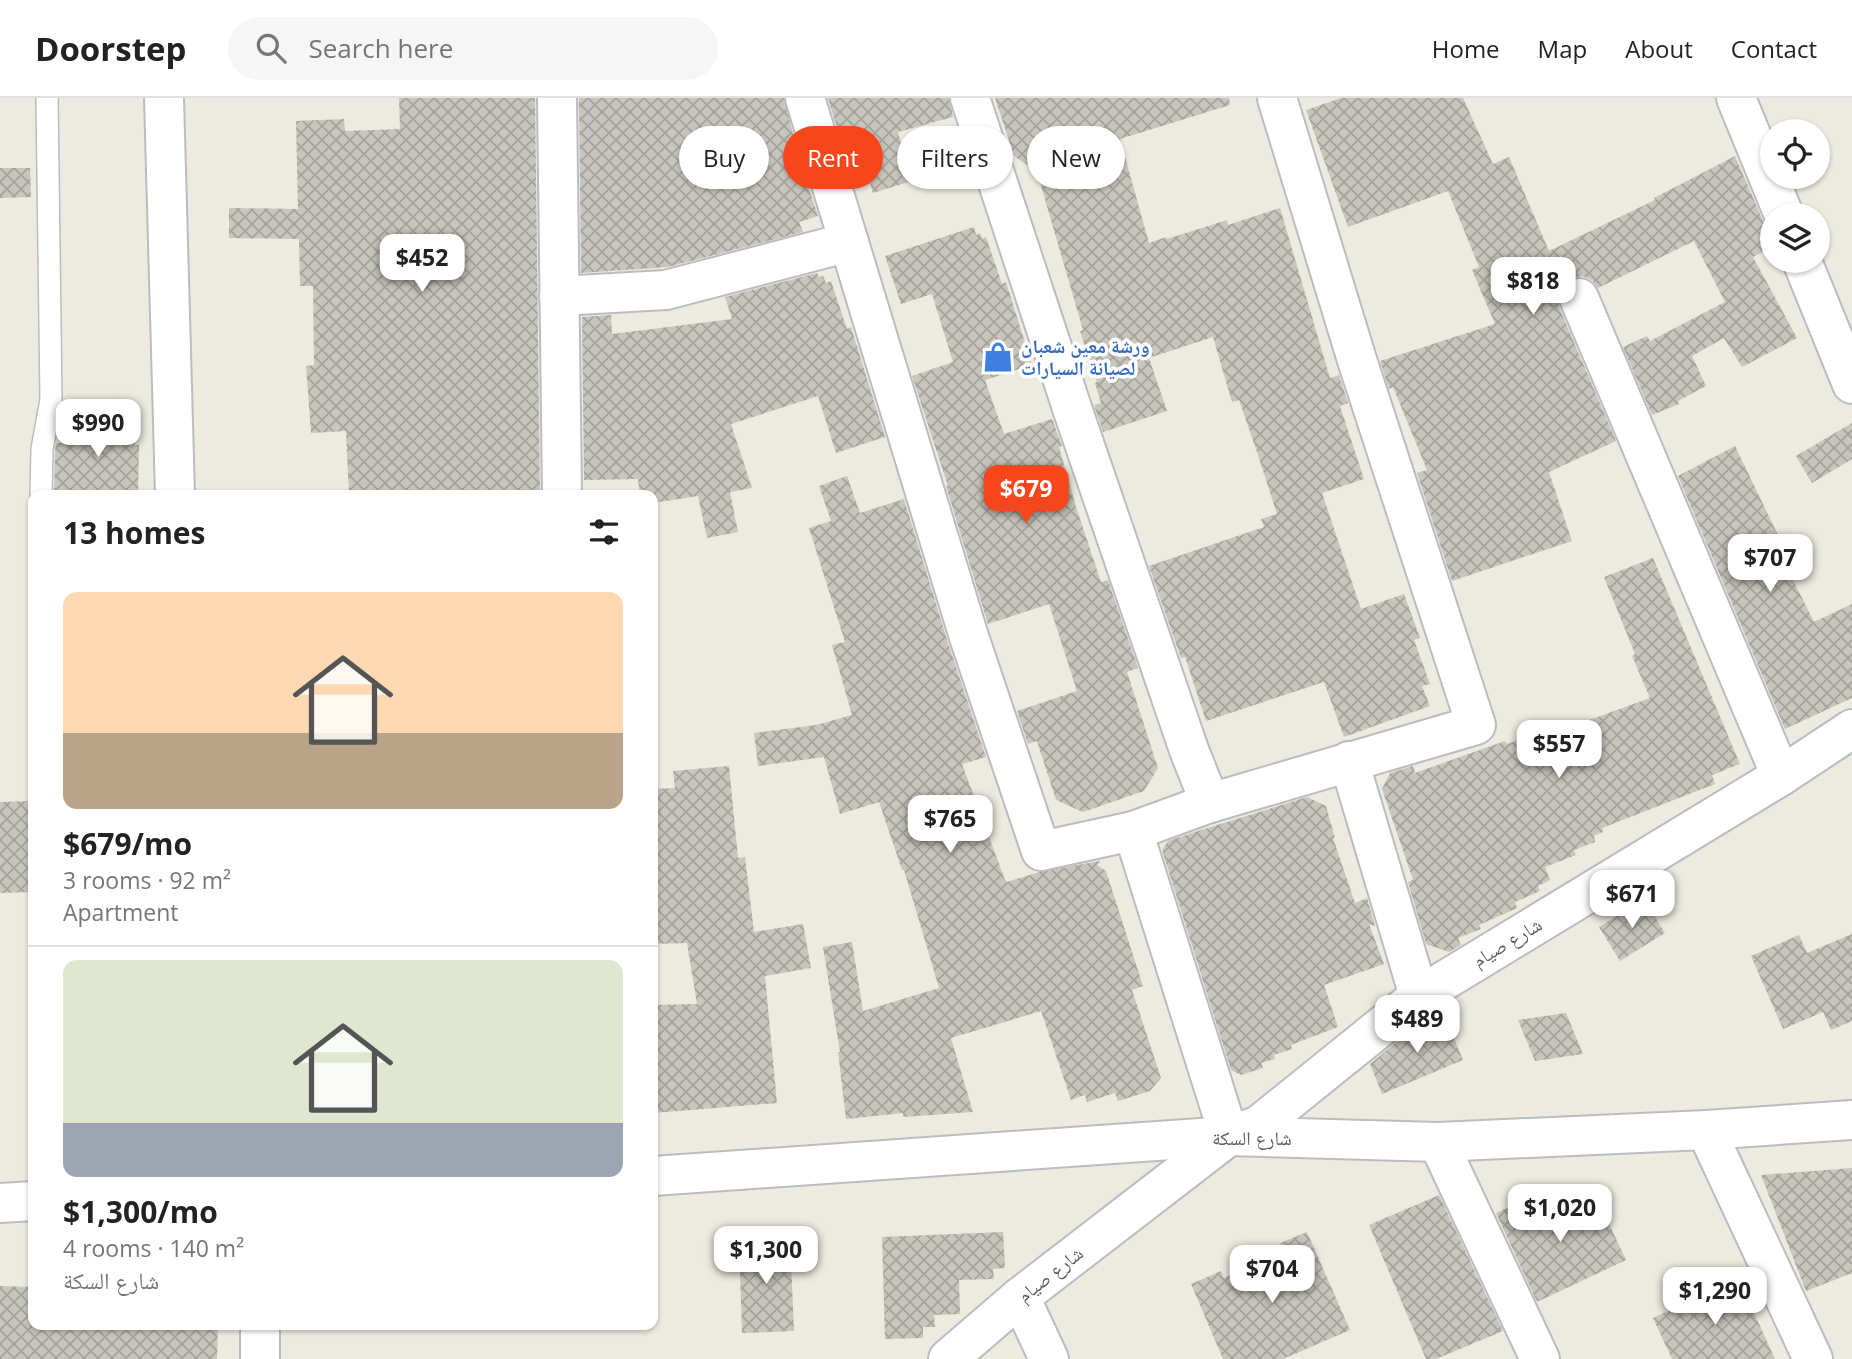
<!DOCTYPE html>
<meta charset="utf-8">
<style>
body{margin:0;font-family:"Open Sans","Noto Naskh Arabic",sans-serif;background:#f6f6f6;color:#222;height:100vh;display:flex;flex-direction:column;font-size:26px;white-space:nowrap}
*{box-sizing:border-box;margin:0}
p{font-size:23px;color:#767676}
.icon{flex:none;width:38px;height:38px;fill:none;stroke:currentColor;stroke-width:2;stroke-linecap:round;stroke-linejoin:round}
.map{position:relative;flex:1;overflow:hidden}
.panel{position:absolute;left:28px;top:392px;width:630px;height:840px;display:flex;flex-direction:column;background:#fff;border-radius:14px;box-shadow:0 2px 5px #0004}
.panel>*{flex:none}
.top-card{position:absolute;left:679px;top:28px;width:665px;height:63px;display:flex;gap:14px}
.buttons{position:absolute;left:1760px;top:21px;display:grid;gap:14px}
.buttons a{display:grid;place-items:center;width:70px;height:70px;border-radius:50%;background:#fff;box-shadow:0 2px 5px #0004;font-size:35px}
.price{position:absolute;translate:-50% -60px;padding:0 16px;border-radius:14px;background:#fff;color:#222;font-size:23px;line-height:46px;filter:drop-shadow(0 2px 4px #0008)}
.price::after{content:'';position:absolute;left:50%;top:42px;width:21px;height:16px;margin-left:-10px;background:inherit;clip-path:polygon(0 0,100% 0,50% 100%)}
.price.active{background:#f6461b;color:#fff}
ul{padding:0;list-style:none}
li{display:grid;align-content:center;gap:14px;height:371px;padding:0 35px}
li+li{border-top:2px solid #e0e0e0}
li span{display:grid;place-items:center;height:217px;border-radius:14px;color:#555}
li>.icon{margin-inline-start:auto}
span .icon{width:126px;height:126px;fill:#fffc;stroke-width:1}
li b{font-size:30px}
h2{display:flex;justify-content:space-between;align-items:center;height:84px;padding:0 35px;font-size:30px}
.chip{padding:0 24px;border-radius:32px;background:#fff;box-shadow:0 2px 5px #0004;font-size:24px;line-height:63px}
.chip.active{background:#f6461b;color:#fff}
header{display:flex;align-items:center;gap:42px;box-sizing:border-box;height:98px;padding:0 35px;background:#fff;border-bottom:2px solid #e0e0e0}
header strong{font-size:33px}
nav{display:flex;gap:38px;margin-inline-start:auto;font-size:24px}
.search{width:490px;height:63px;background:#f6f6f6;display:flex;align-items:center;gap:18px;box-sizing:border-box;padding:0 24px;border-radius:38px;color:#767676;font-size:26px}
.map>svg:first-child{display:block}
.building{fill:url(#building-cross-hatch)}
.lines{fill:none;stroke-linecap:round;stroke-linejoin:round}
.lane-casing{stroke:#babcc2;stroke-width:24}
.street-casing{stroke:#babcc2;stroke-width:42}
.lane{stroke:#fff;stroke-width:21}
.street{stroke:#fff;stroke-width:38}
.labels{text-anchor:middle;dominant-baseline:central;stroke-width:7;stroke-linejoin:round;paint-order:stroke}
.shop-label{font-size:19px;font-weight:bold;fill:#366cbe;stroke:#fff;text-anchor:start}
.street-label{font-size:19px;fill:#585b62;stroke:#fff}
</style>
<header>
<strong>Doorstep</strong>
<div class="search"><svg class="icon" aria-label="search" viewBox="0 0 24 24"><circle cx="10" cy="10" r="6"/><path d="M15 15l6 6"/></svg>Search here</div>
<nav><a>Home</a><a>Map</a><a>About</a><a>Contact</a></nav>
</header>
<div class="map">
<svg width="1852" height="1261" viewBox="0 0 1852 1261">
<defs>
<pattern id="building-cross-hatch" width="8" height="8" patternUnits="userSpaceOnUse" patternTransform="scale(1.75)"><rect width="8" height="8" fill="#c8c5bc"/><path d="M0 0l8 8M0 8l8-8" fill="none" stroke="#a5a39c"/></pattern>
</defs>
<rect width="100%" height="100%" fill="#edebdf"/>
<!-- building -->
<g class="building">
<polygon points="399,0 535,0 540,397 349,397 346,333 311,335 306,268 314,267 313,188 300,188 299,141 229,140 229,110 298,111 296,23 344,21 345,33 400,31"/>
<polygon points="579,0 784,0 800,63 818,118 799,124 803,134 668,169 581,175"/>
<polygon points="828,0 949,0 953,19 898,34 912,83 873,95 858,46 843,50"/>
<polygon points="995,0 1229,0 1230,7 1120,41 1149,145 1166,139 1167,141 1227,122 1228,127 1280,110 1330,280 1339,277 1348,305 1340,308 1364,381 1322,395 1361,511 1404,496 1420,540 1414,542 1430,586 1422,588 1430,608 1344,639 1324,584 1206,623 1185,559 1181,560 1149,468 1264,429 1261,421 1277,416 1257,354 1239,302 1232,304 1213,239 1149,260 1167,313 1103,334 1094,307 1101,305 1095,285 1097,284 1080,233 1083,232 1037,74 1014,58"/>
<polygon points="1341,0 1463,0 1493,66 1509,59 1549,153 1655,102 1654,100 1735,58 1764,125 1773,135 1773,149 1753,159 1797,240 1742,269 1724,240 1692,258 1706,288 1678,303 1679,306 1652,317 1623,249 1647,238 1650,243 1725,204 1694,143 1598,190 1592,182 1582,178 1570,180 1561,187 1557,197 1559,209 1616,343 1549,374 1572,443 1452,483 1417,375 1427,372 1393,289 1389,291 1380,263 1495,226 1472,172 1479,169 1448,93 1348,129 1306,12"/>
<polygon points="0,70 30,70 31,99 0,100"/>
<polygon points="974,129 976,137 980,135 982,141 986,139 1002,186 1006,184 1032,267 985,282 1004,336 1052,321 1062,348 1059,349 1076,409 1101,484 1108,482 1138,570 1127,574 1158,670 1144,693 1083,714 1056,702 1037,643 1028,646 1017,613 1077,593 1049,506 988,526 946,388 948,388 912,278 953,264 932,196 901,206 885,158"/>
<polygon points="817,175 819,179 823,178 826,185 831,183 847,231 851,229 885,339 836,355 818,298 731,326 752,390 730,394 738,434 707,440 698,398 653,405 653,397 640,397 638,381 584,382 582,219 611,217 612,236 732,221 725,199"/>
<polygon points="99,320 99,323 134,322 135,347 139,347 138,397 54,397 55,352 56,345 68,345 68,321"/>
<polygon points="1852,325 1852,361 1812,385 1796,358"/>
<polygon points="1735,348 1778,437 1772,440 1814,524 1852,506 1852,600 1785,631 1678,378"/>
<polygon points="847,378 860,415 904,401 948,545 986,659 962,666 1005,782 1007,784 1039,774 1100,763 1097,767 1106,773 1143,888 1132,892 1161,980 1150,993 1118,1003 1115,995 1087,1004 1085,997 1071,1002 1041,913 951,940 973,1014 903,1019 903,1015 846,1021 838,954 840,954 823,849 852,844 863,913 939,890 904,772 902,772 879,704 840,716 824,659 758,668 754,635 816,627 852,617 832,547 845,544 809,430 831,423 819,388"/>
<polygon points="1653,460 1740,666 1712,677 1715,686 1602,730 1603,734 1594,738 1595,744 1574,752 1576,757 1545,769 1550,782 1538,788 1540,793 1515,804 1517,810 1479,827 1481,831 1458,840 1461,847 1449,854 1426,846 1408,784 1413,782 1382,691 1390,675 1413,668 1415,675 1505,643 1507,646 1565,625 1567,630 1650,600 1632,558 1635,556 1604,479"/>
<polygon points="729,668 738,760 745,759 754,834 803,826 811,870 765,878 777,1005 653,1015 653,907 697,906 687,845 653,846 653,691 675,690 673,673"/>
<polygon points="1307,699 1326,708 1335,740 1333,740 1355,805 1367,800 1375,828 1369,826 1384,866 1324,887 1338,929 1291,947 1292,951 1274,957 1275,961 1261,965 1263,970 1241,977 1231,972 1162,752 1168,743 1195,734"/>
<polygon points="30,703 33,794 0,795 0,704"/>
<polygon points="1644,801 1665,835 1620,863 1599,829"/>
<polygon points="1852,836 1852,923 1831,932 1823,914 1783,931 1751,858 1799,837 1807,855"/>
<polygon points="1566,915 1583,956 1535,963 1518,922"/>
<polygon points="1444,916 1463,962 1382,996 1370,966 1420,925"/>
<polygon points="1852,1070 1852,1175 1806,1193 1761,1077"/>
<polygon points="1439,1097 1503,1233 1436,1261 1426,1261 1369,1127"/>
<polygon points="1597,1100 1626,1162 1537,1204 1496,1115 1523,1103 1527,1112 1546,1103 1550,1113 1571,1103 1574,1112"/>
<polygon points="1003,1134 1005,1170 993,1171 994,1181 959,1182 960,1216 934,1217 935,1229 923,1229 923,1240 885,1241 882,1139"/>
<polygon points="1307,1134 1350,1232 1283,1261 1223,1261 1191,1186 1221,1173 1224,1180 1284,1153 1280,1145"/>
<polygon points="790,1140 794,1233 742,1235 739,1142"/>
<polygon points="1738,1180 1775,1261 1672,1261 1653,1220"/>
<polygon points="0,1188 33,1189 33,1227 218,1227 217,1261 0,1261"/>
</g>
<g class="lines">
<!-- lane casing -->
<g class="lane-casing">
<polyline id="lane" points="41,397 42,351 51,302 47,0"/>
</g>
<!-- street casing -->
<g class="street-casing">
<g id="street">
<polyline points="164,0 175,397"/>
<polyline points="557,0 562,397"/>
<polyline points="805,0 969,539 1041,753 1133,733"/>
<polyline points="970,0 1073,313 1189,652 1210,705 1133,733 1229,1038"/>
<polyline points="1736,0 1784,117"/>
<polyline points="1802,163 1852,286"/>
<polyline points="559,198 666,192 849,144"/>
<polyline points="1579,200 1781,678"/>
<polyline points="1349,663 1419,898"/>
<polyline points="1210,705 1476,627 1357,262 1277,0"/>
<polyline points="1706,1032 1813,1261"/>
<polyline points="1438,1044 1540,1261"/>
<polyline points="653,1078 1229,1038 1438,1044 1706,1032 1852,1022"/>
<polyline points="0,1105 33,1103"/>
<polyline points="1020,1199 1049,1261"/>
<polyline points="260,1227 260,1261"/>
<polyline points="948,1261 1020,1199 1229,1038 1259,1027 1419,898 1781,678 1852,631"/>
</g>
</g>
<!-- lane -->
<use href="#lane" class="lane"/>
<!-- street -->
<use href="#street" class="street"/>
</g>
<!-- icons -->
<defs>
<g id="shop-bare" transform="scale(2.415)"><path d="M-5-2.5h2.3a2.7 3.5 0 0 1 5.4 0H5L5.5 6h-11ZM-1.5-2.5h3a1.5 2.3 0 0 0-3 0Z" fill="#3f7fe0" stroke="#fff" stroke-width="2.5" paint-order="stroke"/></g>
</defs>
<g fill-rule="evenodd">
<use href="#shop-bare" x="998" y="259"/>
</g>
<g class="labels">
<!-- shop labels -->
<g class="shop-label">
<text x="1021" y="248">ورشة معين شعبان<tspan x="1021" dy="22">لصيانة السيارات</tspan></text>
</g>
<!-- street labels -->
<g class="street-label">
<text transform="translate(1507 844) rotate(-31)">شارع صيام</text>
<text x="1252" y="1040">شارع السكة</text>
<text transform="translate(1050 1176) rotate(-38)">شارع صيام</text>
</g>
</g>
</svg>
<div class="buttons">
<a><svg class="icon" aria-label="locate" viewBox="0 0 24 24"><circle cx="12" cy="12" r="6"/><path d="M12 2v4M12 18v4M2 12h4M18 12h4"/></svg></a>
<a><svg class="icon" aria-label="layers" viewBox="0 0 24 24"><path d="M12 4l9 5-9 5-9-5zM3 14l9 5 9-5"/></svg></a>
</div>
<b class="price" style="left:422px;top:196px">$452</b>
<b class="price" style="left:1533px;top:219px">$818</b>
<b class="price" style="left:98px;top:361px">$990</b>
<b class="price active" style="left:1026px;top:427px">$679</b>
<b class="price" style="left:1770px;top:496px">$707</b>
<b class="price" style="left:1559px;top:682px">$557</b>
<b class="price" style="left:950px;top:757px">$765</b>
<b class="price" style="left:1632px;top:832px">$671</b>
<b class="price" style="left:1417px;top:957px">$489</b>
<b class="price" style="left:1560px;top:1146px">$1,020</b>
<b class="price" style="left:766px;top:1188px">$1,300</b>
<b class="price" style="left:1272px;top:1207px">$704</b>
<b class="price" style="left:1715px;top:1229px">$1,290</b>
<div class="top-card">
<a class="chip">Buy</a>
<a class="chip active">Rent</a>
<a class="chip">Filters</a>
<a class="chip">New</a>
</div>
<section class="panel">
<h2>13 homes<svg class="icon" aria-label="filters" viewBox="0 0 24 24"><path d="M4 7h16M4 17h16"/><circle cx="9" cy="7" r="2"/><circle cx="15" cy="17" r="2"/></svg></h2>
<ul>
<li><span style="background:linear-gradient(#ffd9b3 65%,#b9a48a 0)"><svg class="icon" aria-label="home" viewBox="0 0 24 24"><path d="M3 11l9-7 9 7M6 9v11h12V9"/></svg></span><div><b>$679/mo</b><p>3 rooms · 92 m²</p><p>Apartment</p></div></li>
<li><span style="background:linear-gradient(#dfe7d0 75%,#9aa5b1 0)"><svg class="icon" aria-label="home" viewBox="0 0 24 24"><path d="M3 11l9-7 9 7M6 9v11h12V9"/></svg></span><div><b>$1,300/mo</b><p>4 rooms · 140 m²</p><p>شارع السكة</p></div></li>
</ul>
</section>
</div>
